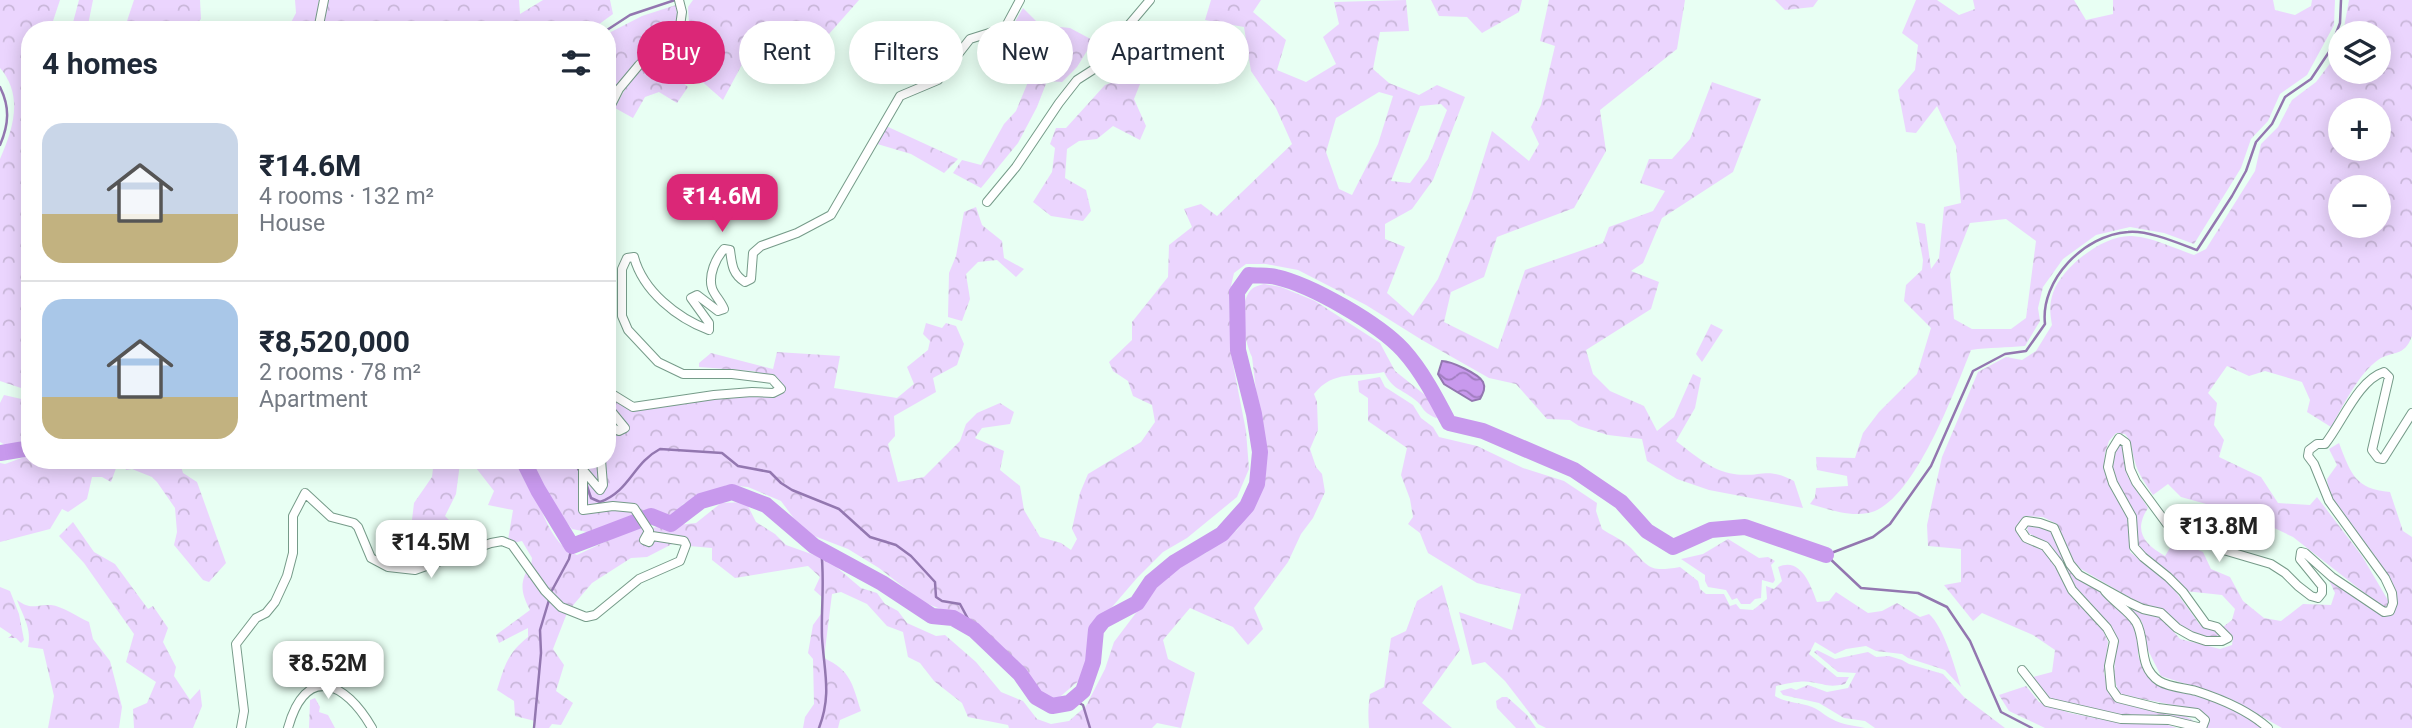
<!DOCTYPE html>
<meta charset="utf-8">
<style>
body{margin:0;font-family:Roboto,sans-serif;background:#f6f6f7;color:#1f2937;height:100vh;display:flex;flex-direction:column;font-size:26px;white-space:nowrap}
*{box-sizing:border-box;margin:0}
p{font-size:23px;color:#747a83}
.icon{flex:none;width:38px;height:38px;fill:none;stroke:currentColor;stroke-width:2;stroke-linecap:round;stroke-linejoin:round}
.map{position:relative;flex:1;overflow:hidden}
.side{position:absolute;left:21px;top:21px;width:595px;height:448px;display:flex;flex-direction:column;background:#fff;border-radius:28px;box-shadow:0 4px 18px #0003}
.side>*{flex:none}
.hud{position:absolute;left:637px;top:21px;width:665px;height:63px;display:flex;gap:14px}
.buttons{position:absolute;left:2328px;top:21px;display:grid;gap:14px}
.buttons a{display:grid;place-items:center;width:63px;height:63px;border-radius:50%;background:#fff;box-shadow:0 4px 18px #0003;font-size:35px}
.price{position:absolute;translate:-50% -60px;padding:0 16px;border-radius:14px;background:#fff;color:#222;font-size:23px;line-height:46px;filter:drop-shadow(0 2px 4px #0008)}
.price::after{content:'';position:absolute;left:50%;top:42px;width:21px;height:16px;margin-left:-10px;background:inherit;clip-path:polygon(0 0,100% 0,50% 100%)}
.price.active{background:#db2777;color:#fff}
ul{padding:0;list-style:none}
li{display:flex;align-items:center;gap:21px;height:175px;padding:0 21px}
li+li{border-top:2px solid #e0e1e3}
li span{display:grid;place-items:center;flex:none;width:196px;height:140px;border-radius:21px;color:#555}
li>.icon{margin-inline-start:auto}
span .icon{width:84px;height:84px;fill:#fffc;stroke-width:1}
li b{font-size:30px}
h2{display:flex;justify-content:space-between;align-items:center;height:84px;padding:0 21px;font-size:30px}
.chip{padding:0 24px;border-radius:32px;background:#fff;box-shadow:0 4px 18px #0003;font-size:24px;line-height:63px}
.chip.active{background:#db2777;color:#fff}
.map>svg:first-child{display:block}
.forest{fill:url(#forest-crowns);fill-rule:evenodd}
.water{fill:url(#water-waves);stroke:#9377b0;stroke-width:2}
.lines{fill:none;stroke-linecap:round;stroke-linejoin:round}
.stream{stroke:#9377b0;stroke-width:2.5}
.river{stroke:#c899ed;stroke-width:16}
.minor-casing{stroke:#769b89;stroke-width:10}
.minor{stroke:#fff;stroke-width:8}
</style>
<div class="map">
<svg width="2412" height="728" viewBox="0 0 2412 728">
<defs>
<pattern id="forest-crowns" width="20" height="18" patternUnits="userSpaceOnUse" patternTransform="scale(1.75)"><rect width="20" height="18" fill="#ebd5fe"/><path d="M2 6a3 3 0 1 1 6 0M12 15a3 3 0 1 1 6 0" fill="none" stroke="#c9b7d9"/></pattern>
<pattern id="water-waves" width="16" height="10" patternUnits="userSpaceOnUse" patternTransform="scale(1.75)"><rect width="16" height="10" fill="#c899ed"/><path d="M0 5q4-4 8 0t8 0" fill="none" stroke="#a17dc0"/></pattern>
</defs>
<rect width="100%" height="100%" fill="#e8fff3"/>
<!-- forest -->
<g class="forest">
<path d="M 0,0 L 60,0 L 50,30 L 30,30 L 30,295 L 22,304 L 30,313 L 25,343 L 30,345 L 30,391 L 0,381 L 0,159 C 13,129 24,96 0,68 Z"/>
<polygon points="79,0 93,0 87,30 71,30"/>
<polygon points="134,0 200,0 201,19 191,30 124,30"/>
<polygon points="295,0 319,0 315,30 287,30 296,13"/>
<polygon points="326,0 519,0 520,14 543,0 610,0 613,14 591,30 321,30"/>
<polygon points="693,0 859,0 829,34 762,27 723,100 664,48 689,23 688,7"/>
<path d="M 1211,0 L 1261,0 L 1253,12 L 1286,40 L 1277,70 L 1306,82 L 1336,64 L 1323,37 L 1339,24 L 1334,2 L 1406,0 L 1409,31 L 1380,32 L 1373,69 L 1389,83 L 1419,95 L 1437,85 L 1465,97 L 1433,180 L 1412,209 L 1385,224 L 1385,239 L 1405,247 L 1387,293 L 1413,316 L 1438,279 L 1470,201 L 1492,131 L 1529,161 L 1539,144 L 1531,127 L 1541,105 L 1555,46 L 1540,41 L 1549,0 L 1685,0 L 1677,49 L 1600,110 L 1606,151 L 1574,208 L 1497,237 L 1484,277 L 1451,292 L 1444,322 L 1498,349 L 1525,270 L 1603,243 L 1609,227 L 1653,211 L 1665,191 L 1640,183 L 1649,159 L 1672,159 L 1690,139 L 1712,82 L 1761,99 L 1733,172 L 1662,218 L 1643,263 L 1631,271 L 1659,282 L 1651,309 L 1586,350 L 1593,374 L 1610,391 L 1644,406 L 1657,431 L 1674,417 L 1693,374 L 1701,378 L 1695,408 L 1676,441 C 1693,454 1712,471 1734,474 C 1761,478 1766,466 1794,481 L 1803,508 L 1709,490 L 1677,479 L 1647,461 L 1642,439 L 1608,435 L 1579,426 L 1570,420 L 1547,419 L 1516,384 L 1489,378 L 1422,340 L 1366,305 L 1298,270 L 1266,264 L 1246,264 L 1234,273 L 1229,295 L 1231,354 L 1246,431 L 1249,469 L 1237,497 L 1187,538 L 1163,552 L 1137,578 L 1100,621 L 1082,678 L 1048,707 L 1005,659 L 961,617 L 923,602 L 879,568 L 848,549 L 804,532 L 781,501 L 748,487 L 727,485 L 683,504 L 673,520 L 651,513 L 642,516 L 635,507 L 584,508 L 584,474 L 600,491 L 603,460 L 607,460 L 607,427 L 628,428 L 607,404 L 607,395 L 634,408 L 714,398 L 751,395 L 767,397 L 784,390 L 778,378 L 753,371 L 699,367 L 699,363 L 711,353 L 773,369 L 777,352 L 840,356 L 834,388 L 897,398 L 914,384 L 907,367 L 928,350 L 930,341 L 923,334 L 926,323 L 942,328 L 946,323 L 956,326 L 964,344 L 957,365 L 933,378 L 936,392 L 894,416 L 895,436 L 888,444 L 898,482 L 924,477 L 960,441 L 966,424 L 977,413 L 1000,403 L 1014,412 L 1010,424 L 982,428 L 975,438 L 1004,451 L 1000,470 L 1020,486 L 1024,510 L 1040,537 L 1061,543 L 1071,550 L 1077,539 L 1072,529 L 1080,493 L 1088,474 L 1141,442 L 1155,422 L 1152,405 L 1133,396 L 1128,381 L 1113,371 L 1109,362 L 1132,340 L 1132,322 L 1168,277 L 1169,245 L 1192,227 L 1184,209 L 1201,204 L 1217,216 L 1292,144 L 1276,108 L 1251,71 L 1244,27 L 1205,20 ZM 1379,92 L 1393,96 L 1378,144 L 1352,195 L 1339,189 L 1326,152 L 1336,118 ZM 1441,104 L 1447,110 L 1428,159 L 1410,183 L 1391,181 L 1420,106 Z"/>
<polygon points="1431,0 1522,0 1519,12 1482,33 1467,17 1439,16"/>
<polygon points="1775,0 1818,0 1813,7 1785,10"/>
<path d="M 1916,0 L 1937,0 L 1959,15 L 1975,9 L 1973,0 L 2074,0 L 2086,20 L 2113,14 L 2113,0 L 2273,0 L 2275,10 L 2295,15 L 2311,6 L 2312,0 L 2335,0 L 2334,25 L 2307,75 L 2280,94 L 2268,121 L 2251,139 L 2241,168 L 2194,244 L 2164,233 L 2130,227 L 2096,235 L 2063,259 L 2043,287 L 2038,308 L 2040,321 L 2025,346 C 2007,348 1989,347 1971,350 C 1955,390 1913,505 1868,513 C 1849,517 1828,509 1810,504 L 1815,497 L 1816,488 L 1848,486 L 1847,476 L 1817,470 L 1816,457 L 1855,458 L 1863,433 L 1879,412 L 1917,374 L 1931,328 L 1904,301 L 1906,285 L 1922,270 L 1923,260 L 1916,222 L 1925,224 L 1931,269 L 1939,258 L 1944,207 L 1961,203 L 1956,146 L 1937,106 L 1916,133 L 1906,132 L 1898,90 L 1915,70 L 1918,45 L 1902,33 ZM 2006,219 L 2036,241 L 2026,318 L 2011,329 L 1972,329 L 1954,319 L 1950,274 L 1970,223 Z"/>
<path d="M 2349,0 L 2412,0 L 2412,336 C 2404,358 2392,350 2378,360 C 2359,373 2343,406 2331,427 L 2307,412 L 2310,400 L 2302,382 L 2265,371 L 2249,376 L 2227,366 L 2208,393 L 2217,403 L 2214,425 L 2224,440 L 2219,457 L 2261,477 L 2278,503 L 2310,505 L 2317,497 L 2362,556 L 2389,602 L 2385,609 L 2293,537 L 2232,508 L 2217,507 L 2181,497 L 2168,484 L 2153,495 C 2146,484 2138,474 2135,462 C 2131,451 2133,443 2125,434 L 2116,433 L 2109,441 L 2105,453 L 2104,469 L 2129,518 L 2130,552 L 2171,585 L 2200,625 L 2214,629 L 2223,637 L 2219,639 L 2206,638 L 2190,633 L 2081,569 L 2073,561 L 2057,524 L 2043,517 L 2024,516 L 2016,528 L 2023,540 L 2043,550 L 2056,565 L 2069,594 L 2102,628 L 2108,642 L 2104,673 L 2109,689 L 2116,699 C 2137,704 2183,709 2197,724 L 2167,717 L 2117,714 L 2048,699 L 2033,677 L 2052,672 L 2055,650 L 2033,635 L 1982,613 L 1973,621 L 1944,585 L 1961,582 L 1961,549 L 1928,546 L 1927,525 L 1942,457 L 1978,372 L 2006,357 L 2022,360 L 2036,351 L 2052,325 C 2050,313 2049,305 2053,293 C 2062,267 2104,234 2132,236 C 2155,238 2173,248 2194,255 L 2206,249 L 2255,171 L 2261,144 L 2278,127 L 2292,100 L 2316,82 L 2338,53 L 2340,45 L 2340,72 L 2378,72 L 2378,33 L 2343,33 ZM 2340,110 L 2378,110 L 2378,149 L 2340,149 ZM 2340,187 L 2378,187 L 2378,226 L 2340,226 Z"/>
<path d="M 676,5 L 678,24 C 651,49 625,71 607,104 L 607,34 L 642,16 Z"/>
<polygon points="1023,8 1040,25 1070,28 1100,44 1090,46 1077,67 1062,82 1047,81 1037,107 1018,143 981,188 953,173 962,160 981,165 1004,124 1016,111 1028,82 1057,53 1032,44 1011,29"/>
<polygon points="1145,39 1166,44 1142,79 1134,99 1146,126 1140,140 1113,126 1097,139 1079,141 1067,149 1065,178 1086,190 1091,211 1083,221 1051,216 1033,202 1052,172 1055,148 1050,144 1056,128 1066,128 1105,85 1127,77 1126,47"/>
<path d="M 653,58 L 688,87 L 677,103 L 659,92 L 645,97 L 633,118 L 615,108 C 624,89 636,71 653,58 Z"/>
<polygon points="886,126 958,159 944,173 911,154 874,143"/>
<polygon points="976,207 982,225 1002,241 1004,258 1024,269 1016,277 997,260 978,262 966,274 970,299 962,321 948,317 949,273 956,256 964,212"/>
<path d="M 1264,284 L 1281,287 L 1315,301 L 1380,343 L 1395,371 L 1430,399 L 1441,415 L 1436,418 C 1420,411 1425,407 1414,399 C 1400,388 1393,390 1384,372 C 1356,378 1334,369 1314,394 L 1317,402 L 1318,430 L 1310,449 L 1316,467 L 1322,474 L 1325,492 L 1313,518 L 1301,534 L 1288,562 L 1254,608 L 1263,629 L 1248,645 L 1233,627 L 1190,608 L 1163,640 L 1168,659 L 1195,673 L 1181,728 L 1157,723 L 1152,728 L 1009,728 L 1008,725 L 968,717 L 962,703 L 934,681 L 920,663 L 908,657 L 903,632 L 887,626 L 867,604 L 841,592 L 832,594 L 824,658 C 851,671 852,683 861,711 L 840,720 L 838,728 L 803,728 L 805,717 L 814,704 L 813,659 L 808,653 L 813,625 L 821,614 L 823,598 L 814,590 L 820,577 L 808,566 L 735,578 L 712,560 L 712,548 L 689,546 L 650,532 L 650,528 L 696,523 L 721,503 L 746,502 L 756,522 L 775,534 L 786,545 L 828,560 L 861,588 L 877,593 L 885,604 L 898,611 L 907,623 L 936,636 L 945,635 L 976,662 L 1001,692 L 1023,701 L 1037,719 L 1051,724 L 1069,721 L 1086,706 L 1105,669 L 1114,642 L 1157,585 L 1182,565 L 1206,553 L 1237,530 L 1259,498 L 1266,472 L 1252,357 C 1244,341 1237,300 1253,288 C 1256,286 1260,285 1264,284 Z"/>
<polygon points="1711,324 1723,330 1702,362 1696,354"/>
<path d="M 1380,377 L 1385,387 L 1413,405 L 1421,418 L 1433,427 L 1439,437 L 1477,446 L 1523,468 L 1564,481 L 1597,503 L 1596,511 L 1602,529 C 1611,535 1623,540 1631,548 C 1650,569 1650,572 1680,567 L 1698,581 L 1700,589 L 1706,594 L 1724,594 L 1730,606 L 1736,604 L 1740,609 L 1753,610 L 1767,599 L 1766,586 L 1774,589 L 1782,581 L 1778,567 C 1801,556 1811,586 1817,602 L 1829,601 L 1836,592 L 1868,613 L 1882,611 L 1897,603 L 1920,617 L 1929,614 C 1944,627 1955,668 1961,687 L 1945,670 L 1908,658 L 1902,654 L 1876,651 L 1866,646 L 1846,649 L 1835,654 L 1815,642 L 1809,654 L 1837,677 L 1849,677 L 1845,684 C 1828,688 1826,684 1810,682 C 1802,680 1784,684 1776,686 L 1775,696 C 1786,703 1800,702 1812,707 C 1820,710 1825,716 1832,719 C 1842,725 1853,725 1865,728 L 1546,728 L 1538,724 L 1505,681 L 1485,662 L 1472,665 L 1459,612 L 1512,630 L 1521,594 L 1477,583 L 1428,553 L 1420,533 L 1408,524 L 1413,517 L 1410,499 L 1401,475 L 1407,448 L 1368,421 L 1368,398 L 1359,392 L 1358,381 Z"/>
<polygon points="4,395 30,401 30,438 7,446 0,442 0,403"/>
<path d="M 2339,443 C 2351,474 2355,489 2390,492 L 2403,531 L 2412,537 L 2412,728 L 2282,728 L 2229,698 L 2161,676 L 2147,648 L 2142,622 L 2125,604 L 2161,617 L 2180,639 L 2220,649 L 2232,645 L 2233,637 L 2223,627 L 2232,620 L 2235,609 L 2222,595 L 2185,591 L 2137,547 L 2134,531 L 2111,467 L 2113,453 L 2117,446 L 2122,446 L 2128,477 L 2148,508 C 2133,531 2144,544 2165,556 L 2175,540 L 2203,552 L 2211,569 L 2230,577 L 2243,601 L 2264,618 L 2281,621 L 2303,604 L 2331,605 L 2335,593 L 2328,578 L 2357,596 L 2381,615 L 2392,614 C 2400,601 2395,588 2389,576 L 2329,494 L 2327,479 L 2337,465 L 2329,449 Z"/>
<polygon points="30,455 30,460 119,460 111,482 102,477 92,477 87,499 68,512 62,509 50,529 0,542 0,463 5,464"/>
<polygon points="131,460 179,460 183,473 197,482 226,563 209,582 203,580 174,545 177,532 175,508 157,482 152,477 132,469 126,470 123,462"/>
<path d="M 434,460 L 514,460 C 521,471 529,482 534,493 C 544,515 552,545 577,555 L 637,527 L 643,528 L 643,535 L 676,542 L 647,557 L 631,558 L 592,583 L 569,610 L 546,588 L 531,566 L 532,558 L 522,541 L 513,543 L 508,540 L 513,510 L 488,505 L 494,491 L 473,464 L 460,463 L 456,494 L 445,516 L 456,527 L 449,555 L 416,566 L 412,520 L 414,503 L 432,477 Z"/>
<polygon points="531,460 600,460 600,487 582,468 581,511 631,510 636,518 597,534 572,529 555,508"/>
<polygon points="73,522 94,552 115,564 148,609 153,606 168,628 163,642 176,667 174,676 190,700 200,689 202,706 193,728 134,728 133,709 147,703 156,682 126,662 134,634 84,563 59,536"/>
<polygon points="2027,525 2038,526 2050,530 2068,566 2096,588 2117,609 2131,618 2138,632 2138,655 2142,667 2160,685 2225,705 2254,719 2264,728 2205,728 2197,710 2119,694 2114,678 2116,637 2074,589 2057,554 2046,542 2028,533"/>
<polygon points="1728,539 1759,558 1768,557 1775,561 1771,565 1775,580 1773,583 1762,580 1761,598 1755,599 1750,604 1741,604 1737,598 1732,600 1726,590 1708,587 1705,581 1705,575 1681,559 1703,554"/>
<path d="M 528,568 L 567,613 L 553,649 L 564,665 L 556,691 L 573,703 L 561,725 L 552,724 L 549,728 L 536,728 L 535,721 L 515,716 L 514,701 L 497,690 C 505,665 507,654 528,637 L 528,628 L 499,643 L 496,635 L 530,610 C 522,594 519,585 528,568 Z"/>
<path d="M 1442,585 L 1460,650 L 1422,703 L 1452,728 L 1369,728 C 1368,716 1368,706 1370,694 L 1384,687 L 1391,638 L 1406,631 L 1417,601 Z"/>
<polygon points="0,587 10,591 19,614 24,640 21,643 16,638 8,638 12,635 0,627"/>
<path d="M 17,600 C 32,611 35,604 51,605 C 62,606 78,617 89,622 L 93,639 L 110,661 L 122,707 L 119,728 L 48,728 L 54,696 L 43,649 L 28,647 C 32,629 23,616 17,600 Z"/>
<polygon points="1817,650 1835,659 1868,652 1876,657 1889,656 1902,660 1909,664 1943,674 1964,697 2005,728 1875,728 1865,721 1844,718 1819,703 1783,695 1780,691 1791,688 1796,690 1808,685 1827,692 1848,688 1856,673 1838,672 1814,652"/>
<polygon points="2026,686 2039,702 2070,713 2121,723 2168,725 2177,728 2045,728 2009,711 1999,695"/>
<polygon points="1502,697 1507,697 1527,715 1536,728 1516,728 1497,708 1496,701"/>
<polygon points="315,698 320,707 319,712 328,715 335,728 309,728 310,700"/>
</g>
<!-- water -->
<path class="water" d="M 1442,361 C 1451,361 1479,374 1483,382 C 1486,388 1483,393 1480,399 L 1472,401 L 1444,384 L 1438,374 Z"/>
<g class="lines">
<!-- stream -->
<g class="stream">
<polyline points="607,30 630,15 675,0"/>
<path d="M 0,87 C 10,107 9,124 0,145"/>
<polyline points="568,460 569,465 577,467 581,474"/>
<path d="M 587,486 L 591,498 L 600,502 C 630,491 633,463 660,449 L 722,453 L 738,466 L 770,472 L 781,483 L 792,490 L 839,509 L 870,537 L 896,545 L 911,556 L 935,582 L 936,597 L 942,601 L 960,604 L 974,630"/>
<polyline points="550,594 569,559 572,546"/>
<polyline points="1073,700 1083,705 1090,728"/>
<polyline points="534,728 541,653 540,630 549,600"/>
<path d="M 819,728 C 832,694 824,672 822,637 C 821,607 825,579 821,549"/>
<path d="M 2032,728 L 2001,712 L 1970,641 L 1947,607 L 1918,593 L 1861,588 L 1826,555 L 1873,537 L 1890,524 L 1931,466 L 1973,371 L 2005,354 L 2026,351 L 2045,324 C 2040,280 2084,235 2128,232 C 2148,230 2178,243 2197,250 L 2232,196 L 2246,171 L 2256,142 L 2272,124 L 2285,97 L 2311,79 L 2329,52 L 2340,23 L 2341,0"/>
</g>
<!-- river -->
<g class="river">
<polyline points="0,453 30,448"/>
<path d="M 523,460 L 538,490 L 572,546 L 651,516 L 671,524 L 701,501 L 732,492 L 766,505 L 814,546 L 882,583 L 932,616 L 953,618 L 974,630 L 1020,674 L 1036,697 L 1052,706 L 1069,703 L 1083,691 L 1093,662 L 1096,630 L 1103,621 L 1137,603 L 1151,582 L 1175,562 L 1222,534 L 1247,506 L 1257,484 L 1260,452 L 1254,414 L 1238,350 L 1237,292 L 1249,275 C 1258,276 1268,275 1276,277 C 1312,285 1379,324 1403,350 C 1422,371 1436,398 1449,423 L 1483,431 L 1574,470 L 1621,502 L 1647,531 L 1673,547 L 1711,530 L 1745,527 L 1826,555"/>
</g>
<!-- minor casing -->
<g class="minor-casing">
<g id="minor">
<polyline points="318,30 324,0"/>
<polyline points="607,113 619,89 639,65 680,26 682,12 679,0"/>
<polyline points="987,202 1016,167 1059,103 1077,80 1102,64 1116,48 1128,26 1150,0"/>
<path d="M 607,391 L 633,407 L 714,395 L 752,392 L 773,393 L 781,389 L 772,379 L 732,374 L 683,374 L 658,362 L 628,330 L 622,316 L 622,269 L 627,258 L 634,257 C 643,291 677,318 709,330 L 709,323 L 691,298 L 697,295 L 718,311 L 724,309 C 721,301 714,295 712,288 C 708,275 716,258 724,249 L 730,250 C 732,264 732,274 745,282 L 751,279 L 753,253 L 761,246 L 797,233 L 831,215 L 900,96 L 938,80 L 970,39 L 1005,28 L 1020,0"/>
<polyline points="607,406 625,428 619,431 607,425"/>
<path d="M 2105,591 C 2114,602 2129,611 2136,622 C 2147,641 2137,666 2159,681 C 2168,687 2185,688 2196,691 C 2221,699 2248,710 2268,728"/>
<polyline points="2022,670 2047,702 2121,719 2169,720 2202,728"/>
<polyline points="241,728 244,711 236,644 256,618 266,613 275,602 287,576 293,553 293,516 305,493 331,517 354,523 358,527 371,558 388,567 415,570 491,543 502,541 512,545 545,591 561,607 586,617 595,615 639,579 680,561 686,545 684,541 652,536 649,542 644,540 649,531 634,508 613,506 583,510 583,470 600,490 603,485 601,460"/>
<path d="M 288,728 C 306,664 345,681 372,728"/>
<path d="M 2202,728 L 2205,720 L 2197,713 L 2158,708 L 2118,698 L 2111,688 L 2109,666 L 2114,641 L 2107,628 L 2072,590 L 2059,564 L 2045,546 L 2026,538 L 2020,529 L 2026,521 L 2040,523 L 2054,528 L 2070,564 L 2079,575 L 2128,602 L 2143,609 L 2161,613 L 2177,628 L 2191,636 L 2206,641 L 2222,641 L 2228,638 L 2217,627 L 2206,624 L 2183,592 L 2168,577 L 2143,557 L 2134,547 L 2132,517 L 2113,483 L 2108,467 L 2111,451 L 2119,438 L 2126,443 L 2130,469 L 2136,482 L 2167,524 L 2199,534 L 2220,549 L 2271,564 L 2285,573 L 2298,586 L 2311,596 L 2318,598 L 2322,593 L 2322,586 L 2300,559 L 2301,552 L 2305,553 L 2332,577 L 2384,612 L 2390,611 L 2393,603 L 2392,593 L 2385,578 L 2329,501 L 2314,464 L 2308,456 L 2309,450 L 2317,444 L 2325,444 C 2342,423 2358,380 2384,372 L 2389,377 L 2372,450 L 2378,458 L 2383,459 L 2412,413"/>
</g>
</g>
<!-- minor -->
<use href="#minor" class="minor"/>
</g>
</svg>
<div class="buttons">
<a><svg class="icon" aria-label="layers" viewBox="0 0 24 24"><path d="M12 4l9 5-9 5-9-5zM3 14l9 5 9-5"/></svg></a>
<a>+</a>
<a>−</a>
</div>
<b class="price active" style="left:722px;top:234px">₹14.6M</b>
<b class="price" style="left:2219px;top:564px">₹13.8M</b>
<b class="price" style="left:431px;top:580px">₹14.5M</b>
<b class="price" style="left:328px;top:701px">₹8.52M</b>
<div class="hud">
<a class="chip active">Buy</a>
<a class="chip">Rent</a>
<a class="chip">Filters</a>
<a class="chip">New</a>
<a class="chip">Apartment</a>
</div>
<section class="side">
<h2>4 homes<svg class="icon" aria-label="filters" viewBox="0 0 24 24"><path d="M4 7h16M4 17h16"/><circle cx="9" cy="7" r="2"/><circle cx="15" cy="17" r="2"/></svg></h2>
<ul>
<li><span style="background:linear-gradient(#c9d6e8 65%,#c2b280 0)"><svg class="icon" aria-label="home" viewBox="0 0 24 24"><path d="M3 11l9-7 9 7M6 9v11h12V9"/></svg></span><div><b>₹14.6M</b><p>4 rooms · 132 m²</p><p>House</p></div></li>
<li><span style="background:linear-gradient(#a9c7e8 70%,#c2b280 0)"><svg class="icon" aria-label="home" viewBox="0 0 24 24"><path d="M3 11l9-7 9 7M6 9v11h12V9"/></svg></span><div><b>₹8,520,000</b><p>2 rooms · 78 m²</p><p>Apartment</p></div></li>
</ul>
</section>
</div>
